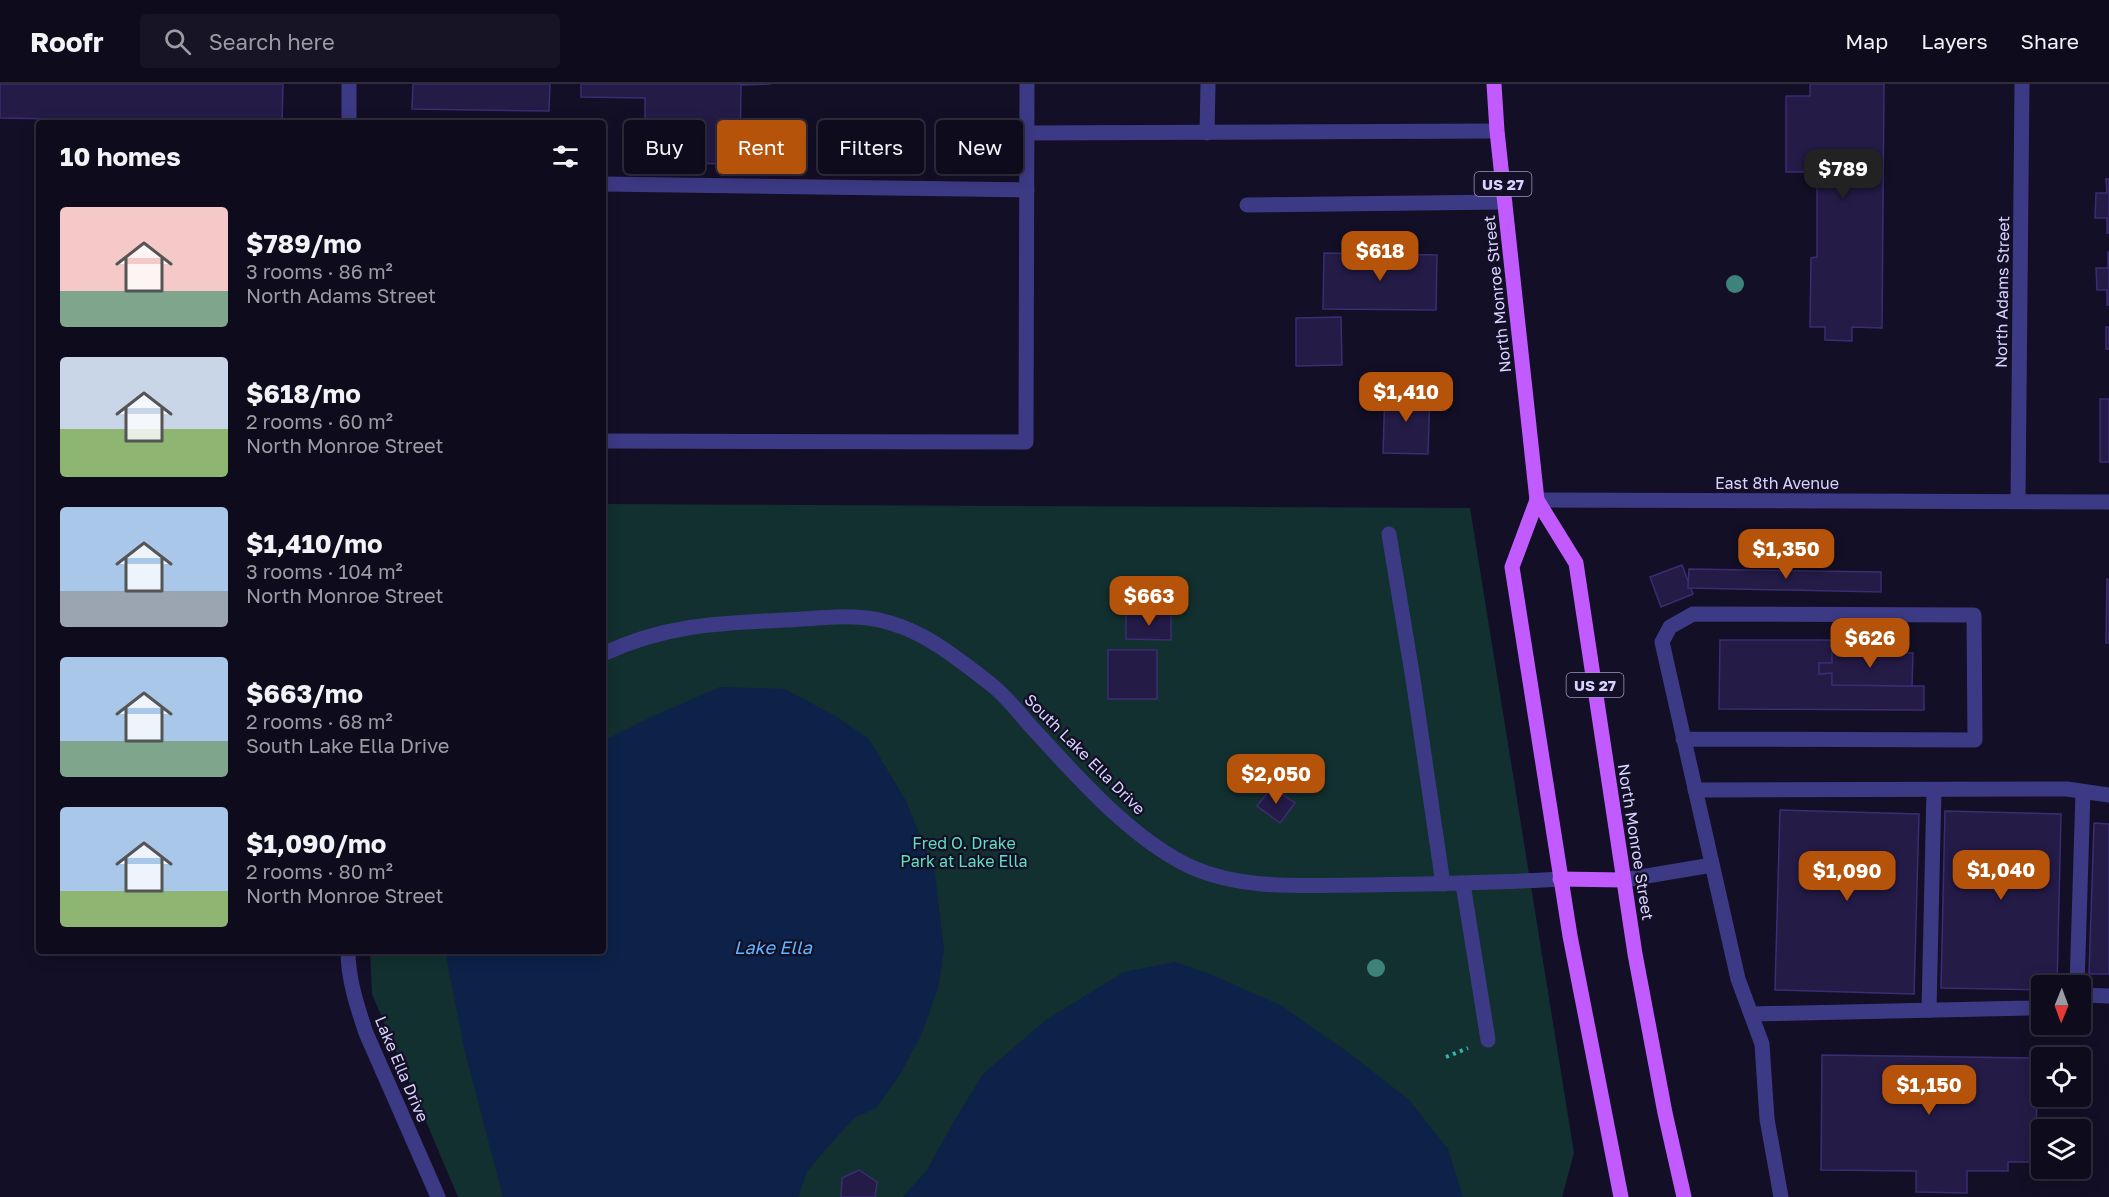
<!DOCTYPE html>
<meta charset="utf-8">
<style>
body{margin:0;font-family:"Golos Text",sans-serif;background:#171425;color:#f1f3f6;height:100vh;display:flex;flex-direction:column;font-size:22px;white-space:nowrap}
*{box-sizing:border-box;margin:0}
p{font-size:20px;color:#9b9ba3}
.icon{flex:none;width:33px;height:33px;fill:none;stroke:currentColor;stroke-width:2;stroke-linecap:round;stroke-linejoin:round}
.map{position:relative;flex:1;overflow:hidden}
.details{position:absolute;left:36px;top:36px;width:570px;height:834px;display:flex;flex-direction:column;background:#0e0b1c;border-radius:6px;box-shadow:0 3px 15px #0003,0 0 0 2px #2e2b3b}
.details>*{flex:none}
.banner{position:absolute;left:624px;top:36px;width:570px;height:54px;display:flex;gap:12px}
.needle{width:39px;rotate:181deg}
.buttons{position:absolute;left:2031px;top:891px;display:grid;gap:12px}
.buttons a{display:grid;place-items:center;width:60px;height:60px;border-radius:6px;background:#0e0b1c;box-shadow:0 3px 15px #0003,0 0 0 2px #2e2b3b;font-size:30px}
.price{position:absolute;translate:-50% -51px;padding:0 14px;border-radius:12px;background:#b45309;color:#fff;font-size:20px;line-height:39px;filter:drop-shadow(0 2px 3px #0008)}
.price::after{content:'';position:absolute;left:50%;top:36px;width:18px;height:14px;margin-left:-9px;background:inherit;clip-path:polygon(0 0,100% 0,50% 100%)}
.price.current{background:#222;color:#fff}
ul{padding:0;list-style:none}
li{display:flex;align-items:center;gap:18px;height:150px;padding:0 24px}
li span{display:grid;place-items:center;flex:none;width:168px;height:120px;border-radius:6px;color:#555}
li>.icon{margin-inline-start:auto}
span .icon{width:72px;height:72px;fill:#fffc;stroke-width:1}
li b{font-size:26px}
h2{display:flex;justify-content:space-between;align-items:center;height:72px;padding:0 24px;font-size:26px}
.tag{padding:0 21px;border-radius:6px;background:#0e0b1c;box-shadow:0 3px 15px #0003,0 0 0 2px #2e2b3b;font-size:21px;line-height:54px}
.tag.current{background:#b45309;color:#fff}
header{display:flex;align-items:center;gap:36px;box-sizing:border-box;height:84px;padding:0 30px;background:#0e0b1c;border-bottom:2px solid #2e2b3b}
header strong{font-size:28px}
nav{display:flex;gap:33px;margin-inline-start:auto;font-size:21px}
.search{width:420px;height:54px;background:#171425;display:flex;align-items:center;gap:15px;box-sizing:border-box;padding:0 21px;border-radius:6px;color:#9b9ba3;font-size:22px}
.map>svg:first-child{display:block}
.green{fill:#12302f}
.water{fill:#0c2248}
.building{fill:#241b47;stroke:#3b2d73;stroke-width:1.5}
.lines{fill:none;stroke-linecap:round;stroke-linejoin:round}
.path{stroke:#2fb8b0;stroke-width:4;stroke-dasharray:3 4.5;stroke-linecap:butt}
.lane{stroke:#3d3a85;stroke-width:15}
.street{stroke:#3d3a85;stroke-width:15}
.primary{stroke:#c25bff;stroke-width:15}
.tree{fill:#3d827b}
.labels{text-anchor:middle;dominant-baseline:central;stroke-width:4.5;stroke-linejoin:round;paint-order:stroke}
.shield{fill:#130f26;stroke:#9e99be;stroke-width:1.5}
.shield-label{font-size:15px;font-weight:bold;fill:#d9d4ff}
.street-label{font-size:16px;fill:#d9d4ff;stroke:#130f26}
.park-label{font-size:16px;fill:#5fe0c0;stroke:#130f26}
.water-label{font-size:18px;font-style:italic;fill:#62b6ff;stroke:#130f26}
</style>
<header>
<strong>Roofr</strong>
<div class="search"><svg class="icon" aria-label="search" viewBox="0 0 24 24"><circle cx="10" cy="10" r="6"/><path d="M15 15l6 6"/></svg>Search here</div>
<nav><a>Map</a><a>Layers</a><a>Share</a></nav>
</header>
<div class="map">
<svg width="2109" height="1113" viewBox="0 0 2109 1113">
<rect width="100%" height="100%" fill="#130f26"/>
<!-- green -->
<polygon class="green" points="603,420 1470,424 1574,1069 1562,1113 458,1113 372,910 370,867 603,867"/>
<!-- water -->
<g class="water">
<polygon points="720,603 785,605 837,633 869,655 906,717 935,789 944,866 938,905 921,951 899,992 876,1024 854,1034 826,1065 807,1088 798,1113 503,1113 464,964 445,867 603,867 603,657 651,633"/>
<polygon points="1175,878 1205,888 1282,922 1353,972 1409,1016 1448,1065 1463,1113 903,1113 927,1086 954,1037 983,990 1046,936 1124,888"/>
</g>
<!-- building -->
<g class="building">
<polygon points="0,0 283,0 282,39 0,34"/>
<polygon points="413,0 550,0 549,27 412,25"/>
<polygon points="581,0 771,0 741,1 740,80 658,79 658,42 645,42 645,14 581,13"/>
<polygon points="1810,0 1884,0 1882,244 1852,243 1852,257 1825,256 1825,243 1810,243 1811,174 1817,173 1817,88 1786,88 1786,12 1810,12"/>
<polygon points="2106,95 2109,95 2109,149 2107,149 2107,134 2095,134 2096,109 2107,109"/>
<polygon points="2108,168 2109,168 2109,221 2107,221 2107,206 2097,206 2096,184 2108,184"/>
<polygon points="1324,169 1437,171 1436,226 1323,225"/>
<polygon points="1341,233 1342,281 1296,282 1296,234"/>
<rect x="2106" y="243" width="3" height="22"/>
<polygon points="1385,307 1430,309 1428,370 1383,369"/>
<rect x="2100" y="315" width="9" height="63"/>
<polygon points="1682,481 1693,510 1661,523 1650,493"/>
<polygon points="1689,485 1881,488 1881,508 1688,504"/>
<polygon points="2107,495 2109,496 2109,559 2106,559"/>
<polygon points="1126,530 1171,530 1171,556 1126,555"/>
<polygon points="1720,556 1853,556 1853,569 1832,568 1832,579 1819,579 1819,590 1832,589 1832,601 1924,602 1924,626 1719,625"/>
<rect x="1108" y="566" width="49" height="49"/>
<polygon points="1832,568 1913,569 1912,602 1832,601 1832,589 1819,590 1819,579 1832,579"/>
<polygon points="1272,703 1295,719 1280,739 1257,722"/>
<polygon points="1780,726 1919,730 1914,910 1775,906"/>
<polygon points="1945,727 2061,730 2057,902 2042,902 2042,906 1941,904"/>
<polygon points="2094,739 2109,740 2109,890 2089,890"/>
<polygon points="1822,971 2042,974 2042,990 2037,990 2036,1078 2008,1078 2008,1087 1967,1087 1967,1109 1916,1108 1916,1087 1821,1086"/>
<polygon points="859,1086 877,1098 875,1113 841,1113 842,1094"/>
</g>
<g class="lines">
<!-- path -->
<polyline class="path" points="1446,973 1468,964"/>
<!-- lane -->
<g class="lane">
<polyline points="1027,49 1497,47"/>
<polyline points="1207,49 1208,0"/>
<polyline points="603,100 1027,106"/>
<polyline points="1247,121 1505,118"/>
<polyline points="603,357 1026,358 1027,0"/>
<polyline points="1389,450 1413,595 1443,800"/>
<polyline points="1683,655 1975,656 1974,531 1693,530 1670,543 1662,558 1738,895 1762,960 1767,1035 1781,1113"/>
<polyline points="1695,706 2067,705 2109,711"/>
<polyline points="1623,796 1712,781"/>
<polyline points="1463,800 1488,956"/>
<polyline points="2077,902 2083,708"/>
<polyline points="2080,911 2109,912"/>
<polyline points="1929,926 1934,706"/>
<polyline points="1751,930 2030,924 2042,921"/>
</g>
<!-- street -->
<g class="street">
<polyline points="349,39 349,0"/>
<polyline points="1537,416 2109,418"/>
<polyline points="2018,417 2022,0"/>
<path d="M 603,570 C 664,541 718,539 784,536 C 815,535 849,529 879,536 C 911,543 937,559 963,579 C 973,586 983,594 993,602 C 1009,615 1022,633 1036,648 C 1079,695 1133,756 1191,783 C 1245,807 1307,801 1364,801 C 1430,800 1495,799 1560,795"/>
<path d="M 348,867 C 348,895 357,922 366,949 L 438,1113"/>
</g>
<!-- primary -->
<g class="primary">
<polyline points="1494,0 1497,47 1537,416 1576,479 1635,870 1665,1029 1684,1113"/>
<polyline points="1537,416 1512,483 1570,852 1621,1113"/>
<polyline points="1560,795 1623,796"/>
</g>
</g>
<!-- trees -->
<g class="tree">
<circle cx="1735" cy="200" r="9"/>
<circle cx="1376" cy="884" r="9"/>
</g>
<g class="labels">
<!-- shield labels -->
<g class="shield">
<rect x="1474.5" y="88" width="57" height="24" rx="4.5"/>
<rect x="1566.5" y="589" width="57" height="24" rx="4.5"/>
</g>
<g class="shield-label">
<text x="1503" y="100">US 27</text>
<text x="1595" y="601">US 27</text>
</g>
<!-- street labels -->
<g class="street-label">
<text transform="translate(2002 208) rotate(-89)">North Adams Street</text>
<text transform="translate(1497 210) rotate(-96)">North Monroe Street</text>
<text x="1777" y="399">East 8th Avenue</text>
<text transform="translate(1085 670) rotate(45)">South Lake Ella Drive</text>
<text transform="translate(1636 758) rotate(81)">North Monroe Street</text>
<text transform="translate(402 985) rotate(67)">Lake Ella Drive</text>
</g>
<!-- park labels -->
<g class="park-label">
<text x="964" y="759">Fred O. Drake<tspan x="964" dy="18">Park at Lake Ella</tspan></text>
</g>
<!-- water labels -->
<g class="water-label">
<text x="773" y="863">Lake Ella</text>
</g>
</g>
</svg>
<div class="buttons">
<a><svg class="needle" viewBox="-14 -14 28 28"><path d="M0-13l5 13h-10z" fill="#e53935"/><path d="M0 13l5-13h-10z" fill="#9b9ba3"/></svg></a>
<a><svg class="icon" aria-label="locate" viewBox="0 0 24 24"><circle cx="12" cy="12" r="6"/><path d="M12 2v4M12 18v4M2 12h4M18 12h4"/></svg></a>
<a><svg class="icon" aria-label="layers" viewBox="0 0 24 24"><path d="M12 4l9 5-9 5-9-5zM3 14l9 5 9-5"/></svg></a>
</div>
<b class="price current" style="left:1843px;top:116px">$789</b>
<b class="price" style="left:1380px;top:198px">$618</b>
<b class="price" style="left:1406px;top:339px">$1,410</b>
<b class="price" style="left:1786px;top:496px">$1,350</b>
<b class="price" style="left:1149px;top:543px">$663</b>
<b class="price" style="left:1870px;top:585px">$626</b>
<b class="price" style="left:1276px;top:721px">$2,050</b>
<b class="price" style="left:2001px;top:817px">$1,040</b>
<b class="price" style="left:1847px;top:818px">$1,090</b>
<b class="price" style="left:1929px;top:1032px">$1,150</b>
<div class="banner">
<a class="tag">Buy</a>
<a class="tag current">Rent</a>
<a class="tag">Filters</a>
<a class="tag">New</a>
</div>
<section class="details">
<h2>10 homes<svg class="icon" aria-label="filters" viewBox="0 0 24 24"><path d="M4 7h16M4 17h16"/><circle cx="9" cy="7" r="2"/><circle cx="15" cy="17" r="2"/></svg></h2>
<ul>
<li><span style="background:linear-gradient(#f6c9c9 70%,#7fa58c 0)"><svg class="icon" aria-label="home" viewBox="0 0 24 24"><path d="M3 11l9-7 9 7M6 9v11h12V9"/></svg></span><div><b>$789/mo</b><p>3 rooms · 86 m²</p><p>North Adams Street</p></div></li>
<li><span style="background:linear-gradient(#c9d6e8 60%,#8fb573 0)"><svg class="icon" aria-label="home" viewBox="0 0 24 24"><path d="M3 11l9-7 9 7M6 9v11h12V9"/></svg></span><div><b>$618/mo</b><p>2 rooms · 60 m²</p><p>North Monroe Street</p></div></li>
<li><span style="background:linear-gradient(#a9c7e8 70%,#9aa5b1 0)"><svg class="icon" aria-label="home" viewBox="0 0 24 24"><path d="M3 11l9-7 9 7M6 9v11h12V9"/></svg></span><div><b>$1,410/mo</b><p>3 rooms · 104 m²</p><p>North Monroe Street</p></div></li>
<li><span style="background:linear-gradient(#a9c7e8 70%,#7fa58c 0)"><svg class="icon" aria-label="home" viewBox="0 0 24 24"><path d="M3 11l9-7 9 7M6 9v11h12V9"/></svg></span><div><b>$663/mo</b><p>2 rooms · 68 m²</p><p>South Lake Ella Drive</p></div></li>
<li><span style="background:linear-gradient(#a9c7e8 70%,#8fb573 0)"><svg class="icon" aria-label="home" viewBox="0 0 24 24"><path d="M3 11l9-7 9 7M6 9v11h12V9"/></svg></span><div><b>$1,090/mo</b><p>2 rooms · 80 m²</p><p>North Monroe Street</p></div></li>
</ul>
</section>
</div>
